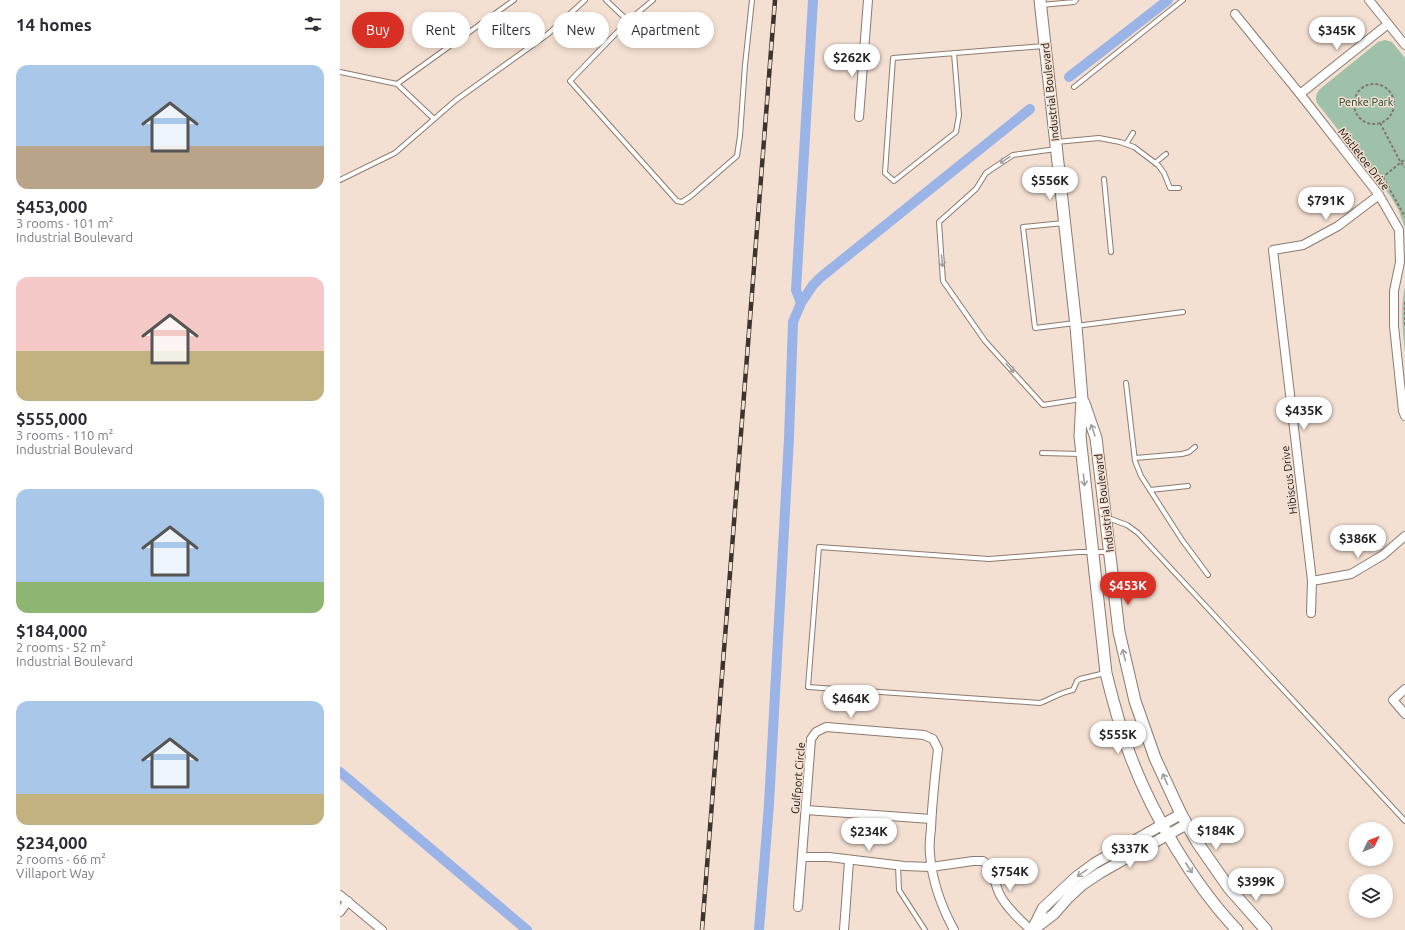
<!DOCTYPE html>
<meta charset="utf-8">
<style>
body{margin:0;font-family:Ubuntu,sans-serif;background:#f7f7f7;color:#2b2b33;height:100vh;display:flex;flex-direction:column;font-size:15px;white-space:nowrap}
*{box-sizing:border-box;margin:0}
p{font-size:13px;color:#7c7c81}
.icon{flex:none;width:22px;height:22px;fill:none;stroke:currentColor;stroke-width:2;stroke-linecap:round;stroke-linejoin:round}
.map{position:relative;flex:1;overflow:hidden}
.details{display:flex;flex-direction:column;background:#fff;width:340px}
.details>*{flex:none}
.top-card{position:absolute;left:12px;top:12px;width:380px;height:36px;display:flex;gap:8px}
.needle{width:26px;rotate:47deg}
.controls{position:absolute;left:1009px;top:822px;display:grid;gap:8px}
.controls a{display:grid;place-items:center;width:44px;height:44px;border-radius:50%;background:#fff;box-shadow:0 2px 6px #0003;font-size:20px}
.price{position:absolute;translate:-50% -34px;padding:0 9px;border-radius:14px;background:#fff;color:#222;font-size:13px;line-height:26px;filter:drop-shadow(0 1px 2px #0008)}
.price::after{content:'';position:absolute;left:50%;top:24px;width:12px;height:9px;margin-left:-6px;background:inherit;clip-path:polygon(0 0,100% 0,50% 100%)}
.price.on{background:#d93025;color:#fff}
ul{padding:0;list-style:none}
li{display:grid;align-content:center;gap:8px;height:212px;padding:0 16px}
li span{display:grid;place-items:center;height:124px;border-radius:12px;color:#555}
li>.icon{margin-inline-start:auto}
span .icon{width:72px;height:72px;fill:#fffc;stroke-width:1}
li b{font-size:17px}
h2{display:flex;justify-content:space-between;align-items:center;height:48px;padding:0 16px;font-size:17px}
.tag{padding:0 14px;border-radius:18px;background:#fff;box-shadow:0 2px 6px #0003;font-size:14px;line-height:36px}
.tag.on{background:#d93025;color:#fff}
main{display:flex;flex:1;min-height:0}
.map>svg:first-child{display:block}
.green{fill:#a0c1a9}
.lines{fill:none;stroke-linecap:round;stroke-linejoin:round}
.canal{stroke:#9bb4e7;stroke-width:10}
.service-casing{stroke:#8c7b6e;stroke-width:6}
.minor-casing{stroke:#8c7b6e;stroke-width:10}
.tertiary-casing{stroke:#8c7b6e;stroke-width:12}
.secondary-casing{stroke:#8c7b6e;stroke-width:13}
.path{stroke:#83766d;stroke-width:2;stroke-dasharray:3 2;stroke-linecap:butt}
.service{stroke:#fff;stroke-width:4}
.minor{stroke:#fff;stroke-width:8}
.tertiary{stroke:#fff;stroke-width:10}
.secondary{stroke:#fff;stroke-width:11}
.rail-casing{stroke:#3c342d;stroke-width:4.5}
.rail{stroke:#f4e0d2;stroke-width:3;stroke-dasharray:9;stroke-linecap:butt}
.oneway{stroke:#a19f9d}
.labels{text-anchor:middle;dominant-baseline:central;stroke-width:3;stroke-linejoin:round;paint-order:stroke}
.street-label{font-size:11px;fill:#150f0a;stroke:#f4e0d2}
.park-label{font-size:11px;fill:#123c23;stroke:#f4e0d2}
</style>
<main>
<section class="details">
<h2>14 homes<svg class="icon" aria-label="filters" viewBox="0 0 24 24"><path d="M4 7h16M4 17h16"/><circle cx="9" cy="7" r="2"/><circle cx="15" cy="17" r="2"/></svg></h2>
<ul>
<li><span style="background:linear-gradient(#a9c7e8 65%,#b9a48a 0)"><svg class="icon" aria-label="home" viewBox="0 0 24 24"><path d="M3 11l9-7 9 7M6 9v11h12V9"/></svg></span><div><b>$453,000</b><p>3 rooms · 101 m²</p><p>Industrial Boulevard</p></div></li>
<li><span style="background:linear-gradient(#f6c9c9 60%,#c2b280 0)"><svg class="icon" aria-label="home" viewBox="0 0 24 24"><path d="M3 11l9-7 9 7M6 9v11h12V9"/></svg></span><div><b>$555,000</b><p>3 rooms · 110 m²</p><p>Industrial Boulevard</p></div></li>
<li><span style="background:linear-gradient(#a9c7e8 75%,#8fb573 0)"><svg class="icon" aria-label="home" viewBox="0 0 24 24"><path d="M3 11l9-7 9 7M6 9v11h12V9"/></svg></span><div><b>$184,000</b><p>2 rooms · 52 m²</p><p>Industrial Boulevard</p></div></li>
<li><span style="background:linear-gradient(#a9c7e8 75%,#c2b280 0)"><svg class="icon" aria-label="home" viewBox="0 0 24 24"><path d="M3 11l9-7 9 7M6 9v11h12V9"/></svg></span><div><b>$234,000</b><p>2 rooms · 66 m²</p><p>Villaport Way</p></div></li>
</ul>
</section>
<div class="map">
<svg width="1065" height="930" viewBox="0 0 1065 930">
<rect width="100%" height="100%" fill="#f4e0d2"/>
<!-- green -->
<g class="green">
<path d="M 1045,40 L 1052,42 L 1065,58 L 1065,228 L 1058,209 L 1051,197 L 977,103 C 975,98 976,94 980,89 L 1038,42 Z"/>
<path d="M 1065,286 L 1065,353 C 1063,331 1060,309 1065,286 Z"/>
</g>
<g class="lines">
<!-- canal -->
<g class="canal">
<polyline points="729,77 828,0"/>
<polyline points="461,303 456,290 473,0"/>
<polyline points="0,772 187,930"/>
<polyline points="419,930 429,804 449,438 453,322 461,303 473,285 481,277 690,109"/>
</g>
<!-- service casing -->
<g class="service-casing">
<g id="service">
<polyline points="266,0 288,21 230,81 337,201 342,202 351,196 397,156 400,136 405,65 412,0"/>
<polyline points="701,5 734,2 736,0"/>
<polyline points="288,21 313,0"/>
<polyline points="614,53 619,115 616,132 554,181 545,173 553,58 704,46"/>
<polyline points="0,72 57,84 174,0"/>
<polyline points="57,84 94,119"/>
<polyline points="734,87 843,0"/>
<polyline points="716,142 759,138 780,142 794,147 818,165 824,173 830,188 839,188"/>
<polyline points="786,144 793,133"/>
<polyline points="716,149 673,155 646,173 636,189 599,222 603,281 645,341 703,405 741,399"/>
<polyline points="815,163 826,154"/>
<polyline points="764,179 771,252"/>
<polyline points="0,180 55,153 116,100 208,34 245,0"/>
<polyline points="724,223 683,227 695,328 735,323"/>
<polyline points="736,326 843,312"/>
<polyline points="786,383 795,461 801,476 842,540 868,575"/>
<polyline points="702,453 741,454"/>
<polyline points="795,458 842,454 849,452 855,447"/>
<polyline points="810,490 848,486"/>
<polyline points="768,518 787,525 798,533 1065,821"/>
<path d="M 765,673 L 740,679 L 737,681 L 733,690 C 721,692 711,699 700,703 L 468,687 L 479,547 L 649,559 L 739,552 L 769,552"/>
<polyline points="558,865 559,890 585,930"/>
</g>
</g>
<!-- minor casing -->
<g class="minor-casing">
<g id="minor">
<polyline points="1029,0 1065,45"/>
<polyline points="895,14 960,94 1039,195 1059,230 1060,262 1054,291 1054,326 1063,411 1065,416"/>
<polyline points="960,94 1048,24"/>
<polyline points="519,117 528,0"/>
<polyline points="972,581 1011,574 1043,555 1065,536"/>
<polyline points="971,613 972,581 933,250 963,245 998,226 1039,195"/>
<polyline points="1065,689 1053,700 1065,714"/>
<polyline points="466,810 591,819"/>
<path d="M 462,857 L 489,857 L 564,866 L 591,867 L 633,861 L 643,861 C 654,869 655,887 661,897 C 669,910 680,920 691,930"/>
<polyline points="0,895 42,930"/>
<path d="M 458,907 L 471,739 L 476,732 L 486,727 L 584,735 L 593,739 L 598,749 C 595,776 592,802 591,829 C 590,837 589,846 590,854 C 592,881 601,906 614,930"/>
<polyline points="0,912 8,901"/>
<polyline points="504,930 509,861"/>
</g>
</g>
<!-- tertiary casing -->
<g class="tertiary-casing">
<g id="tertiary">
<polyline points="692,930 703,908 736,877 755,863 841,814"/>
<polyline points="693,930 714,914 728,898 742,885 760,873 847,824"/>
</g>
</g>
<!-- secondary casing -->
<g class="secondary-casing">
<g id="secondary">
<path d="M 700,0 L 736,326 L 742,399 L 740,436 L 766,673 C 773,701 780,728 790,755 C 812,814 854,885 897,930"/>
<polyline points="744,403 756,438 779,632 795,701 815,758 841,814 857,842 889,888 926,930"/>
</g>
</g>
<!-- path -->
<g class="path">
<circle cx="1034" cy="104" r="20"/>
<polyline points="1040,123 1061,163 1065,167"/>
<polyline points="1043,177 1065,217"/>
<polyline points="1038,181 1065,159"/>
<polyline points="1065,302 1065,327"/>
</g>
<!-- service -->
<use href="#service" class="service"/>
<!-- minor -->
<use href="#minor" class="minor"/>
<!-- tertiary -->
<use href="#tertiary" class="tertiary"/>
<!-- secondary -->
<use href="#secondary" class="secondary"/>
<!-- rail casing -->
<g class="rail-casing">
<polyline id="rail" points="362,930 435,0"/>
</g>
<!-- rail -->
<use href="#rail" class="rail"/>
</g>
<!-- one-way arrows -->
<defs><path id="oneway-shaft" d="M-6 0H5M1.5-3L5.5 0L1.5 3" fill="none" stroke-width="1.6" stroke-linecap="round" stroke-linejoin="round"/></defs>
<g class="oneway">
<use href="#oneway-shaft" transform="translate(665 160) rotate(146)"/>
<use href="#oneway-shaft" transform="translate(602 261) rotate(85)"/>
<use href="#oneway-shaft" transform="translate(670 368) rotate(48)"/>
<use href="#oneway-shaft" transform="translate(753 430) rotate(-109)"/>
<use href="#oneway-shaft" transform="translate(744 480) rotate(84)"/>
<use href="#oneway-shaft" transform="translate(784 655) rotate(-103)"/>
<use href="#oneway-shaft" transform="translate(825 779) rotate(-114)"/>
<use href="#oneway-shaft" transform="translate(849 868) rotate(57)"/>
<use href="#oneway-shaft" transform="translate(742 873) rotate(145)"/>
</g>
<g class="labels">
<!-- street labels -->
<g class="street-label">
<text transform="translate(710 92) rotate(-96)">Industrial Boulevard</text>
<text transform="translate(1024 159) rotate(52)">Mistletoe Drive</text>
<text transform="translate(949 480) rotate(-97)">Hibiscus Drive</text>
<text transform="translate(764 503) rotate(-97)">Industrial Boulevard</text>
<text transform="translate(458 778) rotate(-85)">Gulfport Circle</text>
</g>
<!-- park labels -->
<g class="park-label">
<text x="1026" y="102">Penke Park</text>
</g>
</g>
</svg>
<div class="controls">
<a><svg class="needle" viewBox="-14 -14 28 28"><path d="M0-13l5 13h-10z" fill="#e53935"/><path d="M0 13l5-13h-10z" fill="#7c7c81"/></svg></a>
<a><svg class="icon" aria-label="layers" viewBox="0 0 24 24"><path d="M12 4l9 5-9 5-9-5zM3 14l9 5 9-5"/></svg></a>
</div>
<b class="price" style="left:997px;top:51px">$345K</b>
<b class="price" style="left:512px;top:78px">$262K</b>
<b class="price" style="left:710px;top:201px">$556K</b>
<b class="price" style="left:986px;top:221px">$791K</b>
<b class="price" style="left:964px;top:431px">$435K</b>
<b class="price" style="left:1018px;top:559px">$386K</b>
<b class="price on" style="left:788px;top:606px">$453K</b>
<b class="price" style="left:511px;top:719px">$464K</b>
<b class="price" style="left:778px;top:755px">$555K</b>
<b class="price" style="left:876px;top:851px">$184K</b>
<b class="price" style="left:529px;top:852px">$234K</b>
<b class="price" style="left:790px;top:869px">$337K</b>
<b class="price" style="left:670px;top:892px">$754K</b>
<b class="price" style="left:916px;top:902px">$399K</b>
<div class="top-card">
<a class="tag on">Buy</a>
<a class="tag">Rent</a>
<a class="tag">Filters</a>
<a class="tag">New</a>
<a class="tag">Apartment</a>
</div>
</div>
</main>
